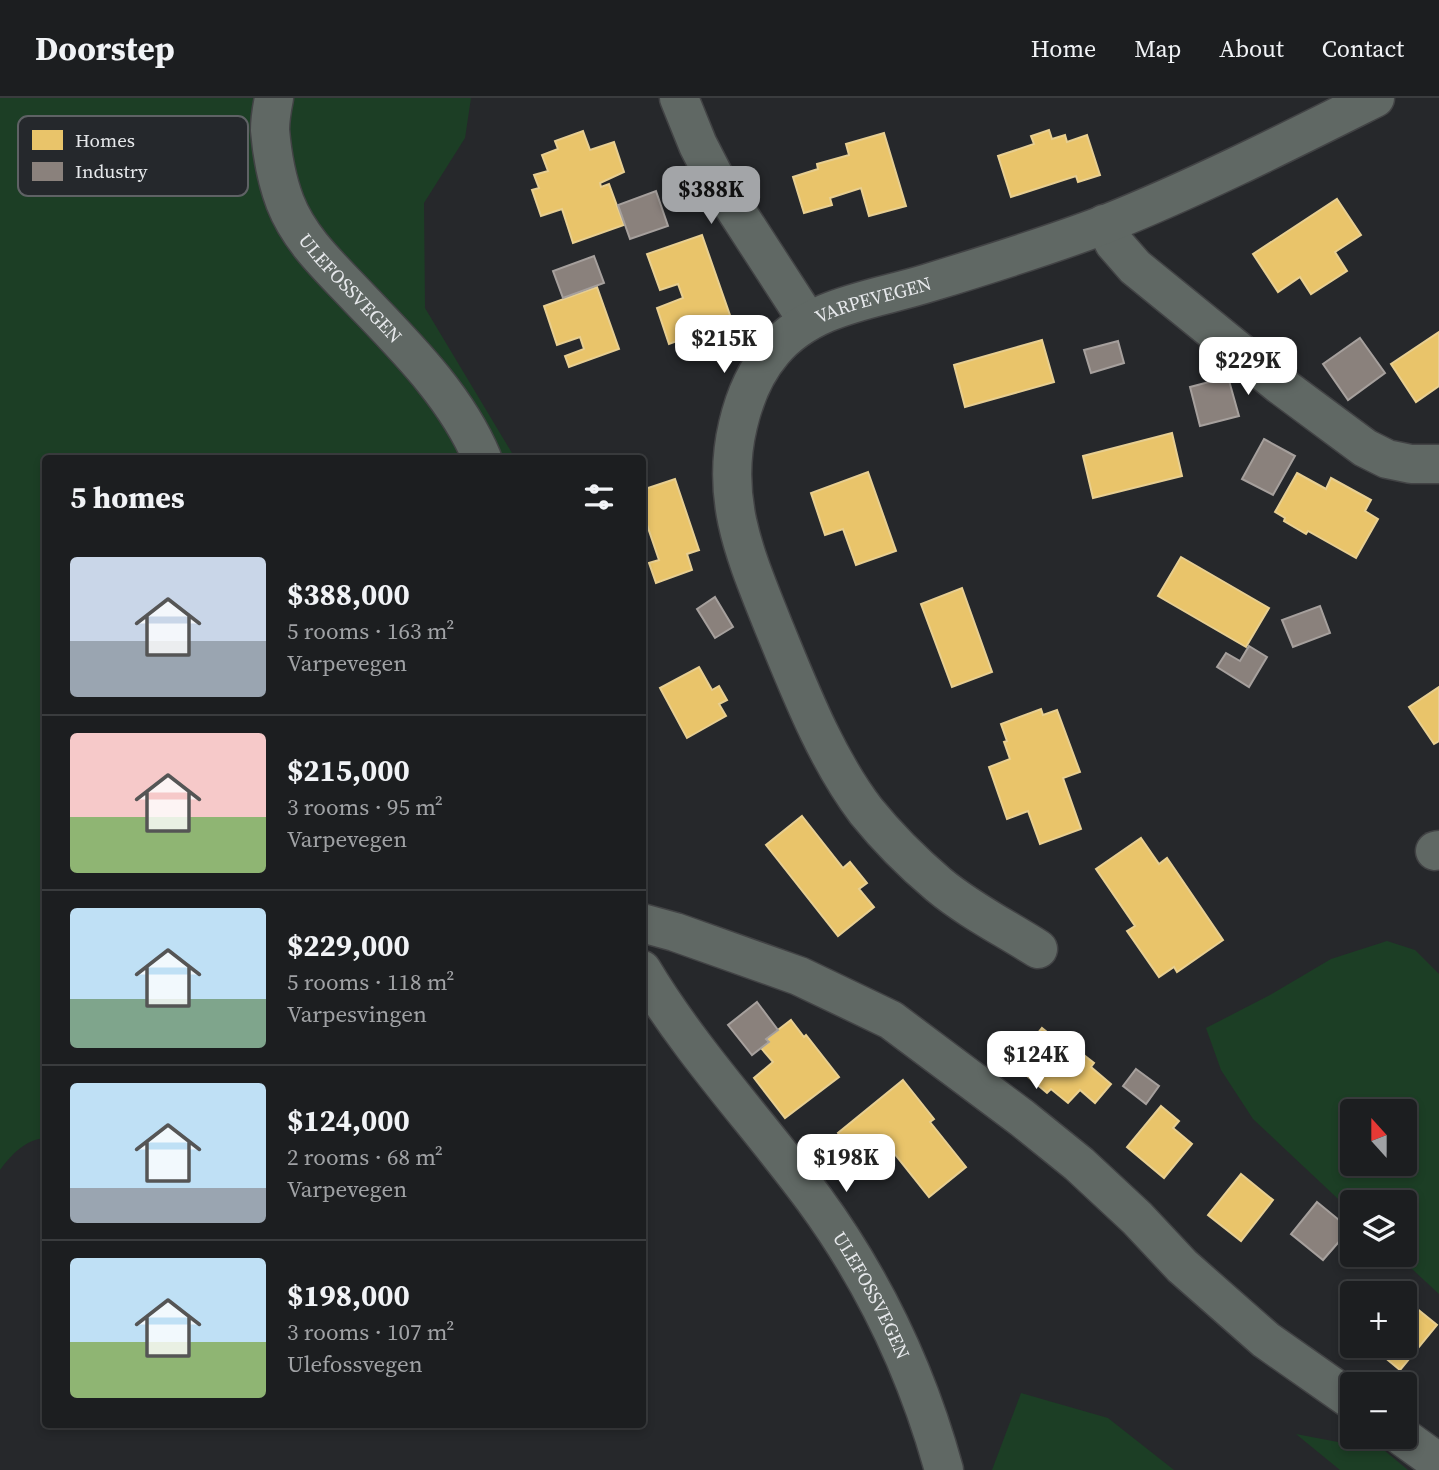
<!DOCTYPE html>
<meta charset="utf-8">
<style>
body{margin:0;font-family:"Source Serif 4",serif;background:#292b2d;color:#f1f3f6;height:100vh;display:flex;flex-direction:column;font-size:26px;white-space:nowrap}
*{box-sizing:border-box;margin:0}
p{font-size:23px;color:#a0a2a5}
.icon{flex:none;width:38px;height:38px;fill:none;stroke:currentColor;stroke-width:2;stroke-linecap:round;stroke-linejoin:round}
.map{position:relative;flex:1;overflow:hidden}
.sheet{position:absolute;left:42px;top:357px;width:604px;height:973px;display:flex;flex-direction:column;background:#1c1e20;border-radius:7px;box-shadow:0 4px 10px #0003,0 0 0 2px #3a3c3e}
.sheet>*{flex:none}
.needle{width:46px;rotate:339deg}
.tools{position:absolute;left:1340px;top:1001px;display:grid;gap:14px}
.tools a{display:grid;place-items:center;width:77px;height:77px;border-radius:7px;background:#1c1e20;box-shadow:0 4px 10px #0003,0 0 0 2px #3a3c3e;font-size:35px}
.price{position:absolute;translate:-50% -60px;padding:0 16px;border-radius:14px;background:#fff;color:#222;font-size:23px;line-height:46px;filter:drop-shadow(0 2px 4px #0008)}
.price::after{content:'';position:absolute;left:50%;top:42px;width:21px;height:16px;margin-left:-10px;background:inherit;clip-path:polygon(0 0,100% 0,50% 100%)}
.price.current{background:#a3a5a8;color:#111}
ul{padding:0;list-style:none}
li{display:flex;align-items:center;gap:21px;height:175px;padding:0 28px}
li+li{border-top:2px solid #3a3c3e}
li span{display:grid;place-items:center;flex:none;width:196px;height:140px;border-radius:7px;color:#555}
li>.icon{margin-inline-start:auto}
span .icon{width:84px;height:84px;fill:#fffc;stroke-width:1}
li b{font-size:30px}
h2{display:flex;justify-content:space-between;align-items:center;height:84px;padding:0 28px;font-size:30px}
header{display:flex;align-items:center;gap:42px;box-sizing:border-box;height:98px;padding:0 35px;background:#1c1e20;border-bottom:2px solid #3a3c3e}
header strong{font-size:33px}
nav{display:flex;gap:38px;margin-inline-start:auto;font-size:24px}
.map>svg:first-child{display:block}
.green{fill:#1c3e25;fill-rule:evenodd}
.homes{fill:#e9c46a;stroke:#e8cf91;stroke-width:2}
.industry{fill:#8a817c;stroke:#a6a09d;stroke-width:2}
.lines{fill:none;stroke-linecap:round;stroke-linejoin:round}
.minor-casing{stroke:#424345;stroke-width:41}
.minor{stroke:#606864;stroke-width:38}
.labels{text-anchor:middle;dominant-baseline:central;stroke-width:7;stroke-linejoin:round;paint-order:stroke}
.street-label{font-size:19px;fill:#e6e8eb;stroke:#25282c}
.key{fill:#25282c;stroke:#5f6265;stroke-width:2}
.key-label{font-size:19px;fill:#e6e8eb}
</style>
<header>
<strong>Doorstep</strong>
<nav><a>Home</a><a>Map</a><a>About</a><a>Contact</a></nav>
</header>
<div class="map">
<svg width="1439" height="1372" viewBox="0 0 1439 1372">
<rect width="100%" height="100%" fill="#26282b"/>
<!-- green -->
<g class="green">
<path d="M 0,0 L 471,0 L 465,40 L 424,105 L 425,210 L 515,360 L 46,360 L 45,1040 C 25,1042 12,1056 0,1072 Z"/>
<path d="M 1387,843 L 1415,852 L 1439,876 L 1439,1196 L 1397,1157 L 1405,1157 L 1405,1104 L 1353,1104 L 1353,1115 L 1253,1021 L 1221,972 L 1206,930 L 1270,897 L 1331,861 ZM 1353,1013 L 1405,1013 L 1405,1066 L 1353,1066 Z"/>
<polygon points="1021,1295 1108,1320 1174,1372 992,1372"/>
<polygon points="1296,1336 1385,1353 1408,1372 1340,1372"/>
</g>
<!-- homes -->
<g class="homes">
<polygon points="1049,32 1052,41 1065,37 1067,44 1087,37 1100,77 1078,84 1076,78 1011,99 998,58 1034,46 1031,38"/>
<polygon points="583,33 590,52 614,44 624,74 600,85 601,89 609,86 624,127 573,145 562,111 541,118 532,92 539,90 534,77 548,73 542,57 558,51 555,43"/>
<polygon points="884,35 906,108 869,118 861,90 830,100 832,107 804,115 793,79 818,71 817,66 849,57 846,46"/>
<polygon points="1337,101 1361,137 1335,154 1347,173 1311,196 1300,179 1278,194 1253,156"/>
<polygon points="702,137 732,223 669,246 657,210 683,200 678,186 660,192 647,156"/>
<polygon points="597,189 619,251 569,269 565,258 584,251 580,239 557,247 544,208"/>
<polygon points="1439,234 1439,288 1416,304 1391,266"/>
<polygon points="1042,242 1054,284 965,309 954,267"/>
<polygon points="1172,335 1182,378 1093,400 1083,358"/>
<polygon points="868,374 896,453 856,467 843,431 825,437 811,395"/>
<polygon points="1297,375 1326,391 1331,380 1371,402 1365,413 1378,421 1356,460 1308,433 1306,436 1284,423 1285,420 1275,414"/>
<polygon points="675,381 699,452 687,456 692,472 656,485 649,465 659,462 647,427 642,428 642,392"/>
<polygon points="1181,459 1269,510 1246,549 1158,498"/>
<polygon points="962,490 992,574 952,589 921,506"/>
<polygon points="699,569 712,592 719,588 727,602 719,606 726,618 687,640 660,590"/>
<polygon points="1439,589 1439,643 1434,646 1409,609"/>
<polygon points="1041,611 1043,617 1057,612 1080,674 1063,680 1081,731 1040,746 1028,713 1007,721 989,669 1010,661 1004,644 1007,643 1001,626"/>
<polygon points="802,718 843,770 850,764 867,785 859,791 874,809 838,838 766,747"/>
<polygon points="1141,740 1159,766 1167,760 1223,842 1177,874 1174,869 1159,879 1127,833 1135,828 1096,771"/>
<polygon points="791,922 804,939 806,937 839,979 785,1020 754,980 773,964 761,950 769,944 766,941"/>
<polygon points="1042,930 1082,962 1085,958 1094,965 1091,969 1111,986 1095,1005 1080,992 1068,1005 1051,991 1047,995 1026,977 1029,973 1016,962"/>
<polygon points="903,982 934,1021 930,1024 966,1069 929,1099 893,1054 869,1073 838,1035"/>
<polygon points="1161,1008 1179,1023 1173,1030 1192,1046 1164,1080 1127,1049"/>
<polygon points="1241,1076 1273,1102 1241,1143 1208,1117"/>
<polygon points="1405,1201 1437,1227 1400,1272 1371,1248 1405,1248"/>
</g>
<!-- industry -->
<g class="industry">
<polygon points="656,93 668,128 630,141 618,107"/>
<polygon points="594,158 604,185 563,200 553,173"/>
<polygon points="1360,240 1385,275 1348,302 1323,266"/>
<polygon points="1118,243 1124,265 1091,275 1084,252"/>
<polygon points="1228,279 1239,318 1200,328 1190,289"/>
<polygon points="1264,341 1295,358 1273,397 1242,381"/>
<polygon points="715,499 733,529 715,540 697,511"/>
<polygon points="1320,508 1330,535 1293,549 1282,522"/>
<polygon points="1249,548 1267,559 1249,589 1217,569 1226,555 1240,563"/>
<polygon points="757,904 778,932 766,941 769,944 752,957 728,927"/>
<polygon points="1136,971 1159,988 1146,1006 1123,988"/>
<polygon points="1317,1104 1350,1131 1323,1162 1291,1136"/>
</g>
<g class="lines">
<!-- minor casing -->
<g class="minor-casing">
<g id="minor">
<path id="s1" d="M 274,0 C 272,10 270,21 270,32 C 272,55 277,83 285,104 C 300,143 332,171 360,201 C 405,248 456,298 482,360"/>
<polyline points="679,0 698,47 715,80 807,222"/>
<polyline points="1104,126 1114,145 1135,169 1280,287 1365,350 1387,361 1411,366 1439,366"/>
<polyline points="1435,753 1439,752"/>
<polyline points="642,825 675,834 799,878 891,922 1022,1020 1079,1066 1137,1120 1182,1168 1266,1242 1353,1303"/>
<path id="s2" d="M 1038,851 C 1005,830 969,812 939,787 C 913,765 887,739 866,713 C 825,659 799,590 773,527 C 746,459 720,402 738,327 C 744,301 755,274 773,253 C 811,207 874,202 928,185 C 987,167 1048,148 1106,126 C 1198,89 1287,44 1375,0"/>
<path id="s3" d="M 642,872 C 691,954 758,1025 814,1101 C 874,1183 917,1274 944,1372"/>
<polyline points="1403,1339 1439,1365"/>
</g>
</g>
<!-- minor -->
<use href="#minor" class="minor"/>
</g>
<g class="labels">
<!-- street labels -->
<g class="street-label">
<text stroke="none"><textPath href="#s1" startOffset="215">ULEFOSSVEGEN</textPath></text>
<text stroke="none"><textPath href="#s2" startOffset="835">VARPEVEGEN</textPath></text>
<text stroke="none"><textPath href="#s3" startOffset="399">ULEFOSSVEGEN</textPath></text>
</g>
</g>
<!-- legend -->
<rect x="18" y="18" width="230" height="80" rx="10" class="key"/>
<rect x="32" y="32" width="31" height="20" fill="#e9c46a"/>
<rect x="32" y="64" width="31" height="19" fill="#8a817c"/>
<g class="key-label">
<text x="75" y="49">Homes</text>
<text x="75" y="80">Industry</text>
</g>
</svg>
<div class="tools">
<a><svg class="needle" viewBox="-14 -14 28 28"><path d="M0-13l5 13h-10z" fill="#e53935"/><path d="M0 13l5-13h-10z" fill="#a0a2a5"/></svg></a>
<a><svg class="icon" aria-label="layers" viewBox="0 0 24 24"><path d="M12 4l9 5-9 5-9-5zM3 14l9 5 9-5"/></svg></a>
<a>+</a>
<a>−</a>
</div>
<b class="price current" style="left:711px;top:128px">$388K</b>
<b class="price" style="left:724px;top:277px">$215K</b>
<b class="price" style="left:1248px;top:299px">$229K</b>
<b class="price" style="left:1036px;top:993px">$124K</b>
<b class="price" style="left:846px;top:1096px">$198K</b>
<section class="sheet">
<h2>5 homes<svg class="icon" aria-label="filters" viewBox="0 0 24 24"><path d="M4 7h16M4 17h16"/><circle cx="9" cy="7" r="2"/><circle cx="15" cy="17" r="2"/></svg></h2>
<ul>
<li><span style="background:linear-gradient(#c9d6e8 60%,#9aa5b1 0)"><svg class="icon" aria-label="home" viewBox="0 0 24 24"><path d="M3 11l9-7 9 7M6 9v11h12V9"/></svg></span><div><b>$388,000</b><p>5 rooms · 163 m²</p><p>Varpevegen</p></div></li>
<li><span style="background:linear-gradient(#f6c9c9 60%,#8fb573 0)"><svg class="icon" aria-label="home" viewBox="0 0 24 24"><path d="M3 11l9-7 9 7M6 9v11h12V9"/></svg></span><div><b>$215,000</b><p>3 rooms · 95 m²</p><p>Varpevegen</p></div></li>
<li><span style="background:linear-gradient(#bfe0f5 65%,#7fa58c 0)"><svg class="icon" aria-label="home" viewBox="0 0 24 24"><path d="M3 11l9-7 9 7M6 9v11h12V9"/></svg></span><div><b>$229,000</b><p>5 rooms · 118 m²</p><p>Varpesvingen</p></div></li>
<li><span style="background:linear-gradient(#bfe0f5 75%,#9aa5b1 0)"><svg class="icon" aria-label="home" viewBox="0 0 24 24"><path d="M3 11l9-7 9 7M6 9v11h12V9"/></svg></span><div><b>$124,000</b><p>2 rooms · 68 m²</p><p>Varpevegen</p></div></li>
<li><span style="background:linear-gradient(#bfe0f5 60%,#8fb573 0)"><svg class="icon" aria-label="home" viewBox="0 0 24 24"><path d="M3 11l9-7 9 7M6 9v11h12V9"/></svg></span><div><b>$198,000</b><p>3 rooms · 107 m²</p><p>Ulefossvegen</p></div></li>
</ul>
</section>
</div>
